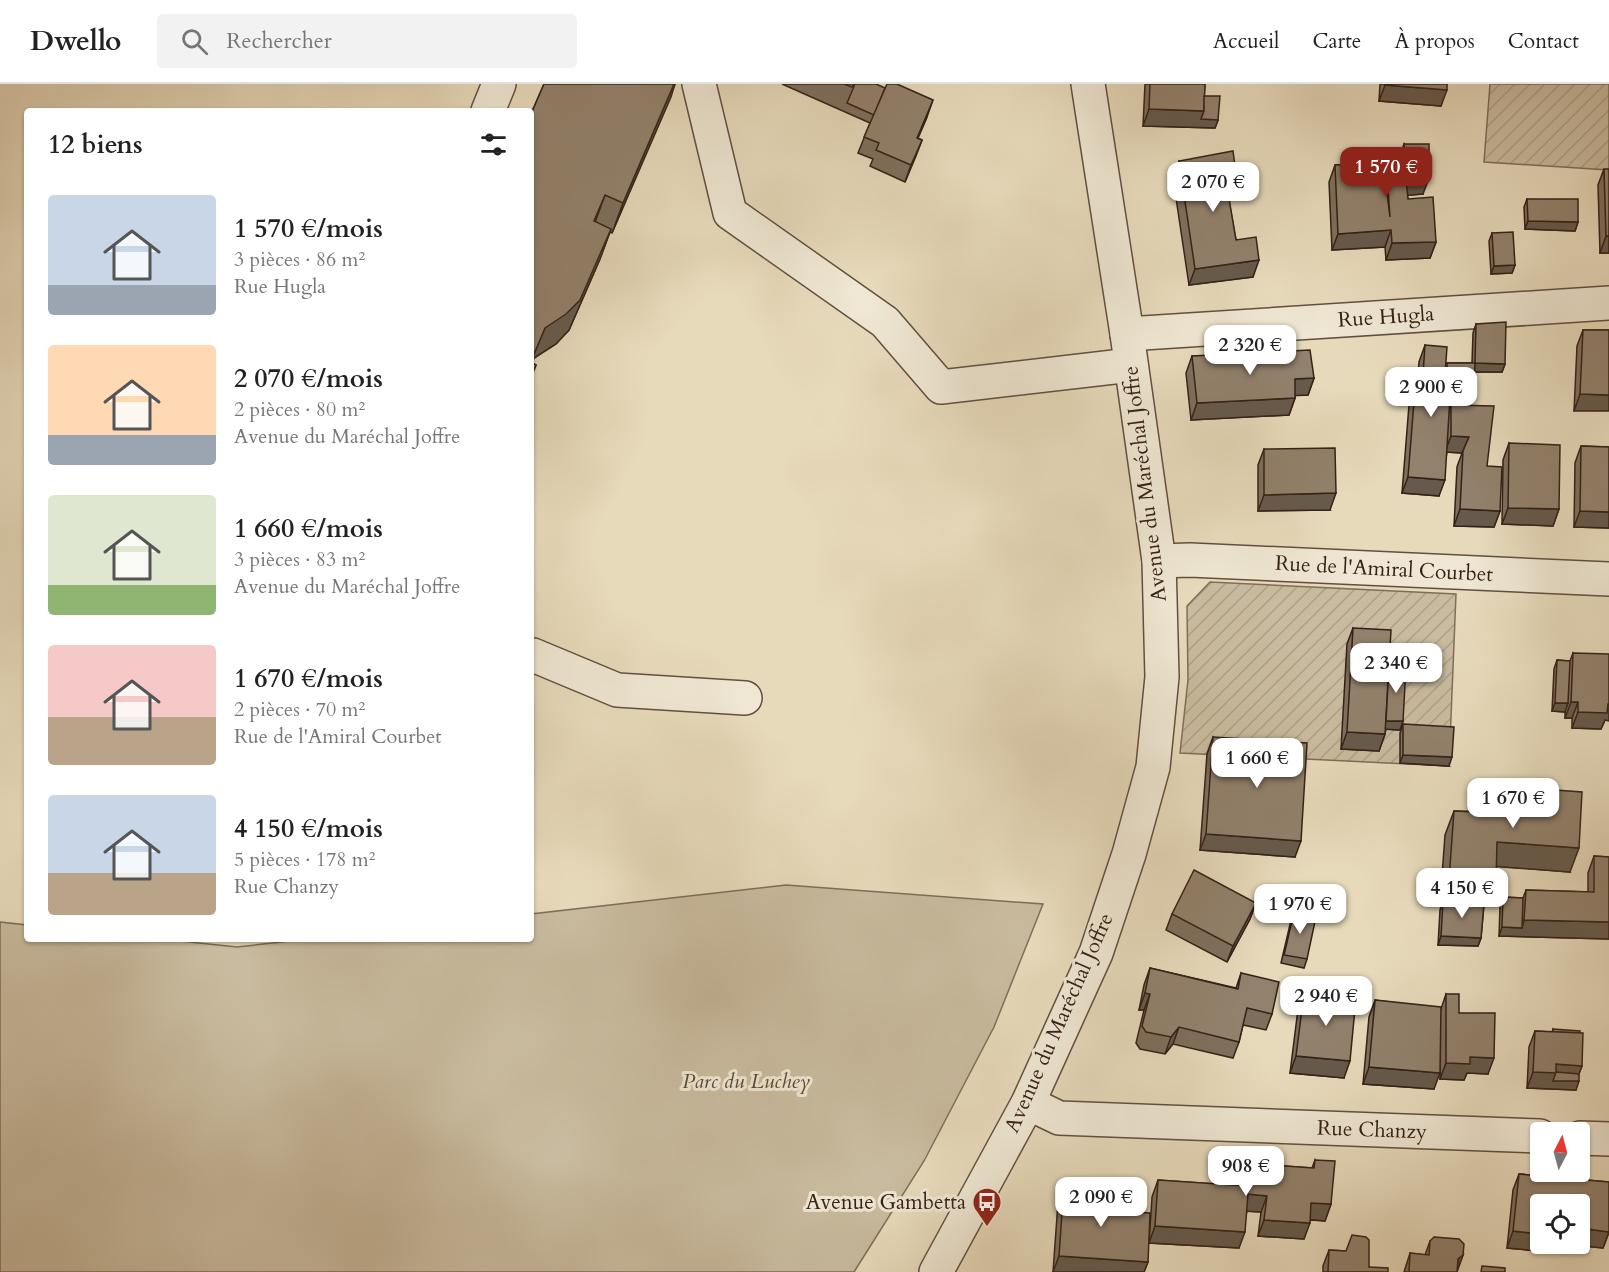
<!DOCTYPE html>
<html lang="fr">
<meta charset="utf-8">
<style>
body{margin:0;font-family:Cardo,serif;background:#f2f2f2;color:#222;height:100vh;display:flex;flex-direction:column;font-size:22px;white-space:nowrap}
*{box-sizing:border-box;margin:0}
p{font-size:20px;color:#767676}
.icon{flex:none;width:33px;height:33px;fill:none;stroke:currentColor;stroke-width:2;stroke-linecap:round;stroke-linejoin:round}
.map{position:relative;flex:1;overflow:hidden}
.details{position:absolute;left:24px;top:24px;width:510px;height:834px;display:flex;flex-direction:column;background:#fff;border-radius:6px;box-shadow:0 2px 4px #0004}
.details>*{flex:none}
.needle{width:39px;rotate:6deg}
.buttons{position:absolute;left:1530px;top:1038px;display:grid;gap:12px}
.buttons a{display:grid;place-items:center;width:60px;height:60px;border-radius:6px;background:#fff;box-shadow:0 2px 4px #0004;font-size:30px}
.price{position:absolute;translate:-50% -51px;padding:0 14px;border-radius:12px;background:#fff;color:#222;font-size:20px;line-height:39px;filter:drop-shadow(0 2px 3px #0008)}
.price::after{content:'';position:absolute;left:50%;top:36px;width:18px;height:14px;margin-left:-9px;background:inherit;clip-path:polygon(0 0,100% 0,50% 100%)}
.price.on{background:#8f2418;color:#fff}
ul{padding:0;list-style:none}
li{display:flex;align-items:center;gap:18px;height:150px;padding:0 24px}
li span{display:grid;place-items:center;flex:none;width:168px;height:120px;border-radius:6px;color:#555}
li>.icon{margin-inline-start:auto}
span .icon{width:72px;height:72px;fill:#fffc;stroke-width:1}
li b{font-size:26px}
h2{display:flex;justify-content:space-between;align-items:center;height:72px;padding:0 24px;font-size:26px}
header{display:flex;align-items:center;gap:36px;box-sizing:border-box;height:84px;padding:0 30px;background:#fff;border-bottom:2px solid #e0e0e0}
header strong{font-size:28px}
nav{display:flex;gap:33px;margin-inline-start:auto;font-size:21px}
.search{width:420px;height:54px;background:#f2f2f2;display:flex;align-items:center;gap:15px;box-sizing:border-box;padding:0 21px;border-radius:6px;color:#767676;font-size:22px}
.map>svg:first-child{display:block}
.park{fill:#c9bb9f;stroke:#7f6e5b;stroke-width:1.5}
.garden{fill:url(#garden-furrows);stroke:#7f6e5b;stroke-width:1.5}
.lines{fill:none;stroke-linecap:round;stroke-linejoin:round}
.minor-casing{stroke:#624f40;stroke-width:36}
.minor{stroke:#efe7d3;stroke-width:33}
.wall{fill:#7e6f5d;stroke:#352117;stroke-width:1.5}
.shaded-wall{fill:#665a4c;stroke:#352117;stroke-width:1.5}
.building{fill:#92816c;stroke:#352117;stroke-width:1.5}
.labels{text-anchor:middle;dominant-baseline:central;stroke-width:6;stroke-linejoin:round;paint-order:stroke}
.street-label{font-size:21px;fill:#352117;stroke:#efe7d3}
.park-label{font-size:21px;font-style:italic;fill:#5a4839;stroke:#efe7d3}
.poi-label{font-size:21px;fill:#352117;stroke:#efe7d3;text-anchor:end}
</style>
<header>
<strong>Dwello</strong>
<div class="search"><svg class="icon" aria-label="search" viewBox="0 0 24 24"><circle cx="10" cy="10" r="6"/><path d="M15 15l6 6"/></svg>Rechercher</div>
<nav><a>Accueil</a><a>Carte</a><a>À propos</a><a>Contact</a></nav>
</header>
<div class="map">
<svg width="1609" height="1188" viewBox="0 0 1609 1188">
<defs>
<pattern id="garden-furrows" width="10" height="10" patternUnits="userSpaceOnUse" patternTransform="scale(1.5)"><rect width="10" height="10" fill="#c9bb9f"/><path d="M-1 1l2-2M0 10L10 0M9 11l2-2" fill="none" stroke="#ada088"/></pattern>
</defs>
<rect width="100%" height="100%" fill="#e7dabb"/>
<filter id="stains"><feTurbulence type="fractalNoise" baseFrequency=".00333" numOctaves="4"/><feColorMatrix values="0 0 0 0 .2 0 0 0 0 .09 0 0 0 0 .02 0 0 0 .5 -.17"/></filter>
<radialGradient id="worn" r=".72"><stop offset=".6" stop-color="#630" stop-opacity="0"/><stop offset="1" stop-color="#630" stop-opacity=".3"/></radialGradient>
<!-- park -->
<polygon class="park" points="786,801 1043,820 994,943 924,1077 854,1188 0,1188 0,838 27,841 27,855 161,855 237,863 309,855 531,855 531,830"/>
<!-- garden -->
<g class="garden">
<polygon points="1490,0 1609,0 1609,86 1484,78"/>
<polygon points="1210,498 1456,510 1449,682 1180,669 1188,596 1187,522"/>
</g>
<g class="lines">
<!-- minor casing -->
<g class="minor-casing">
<g id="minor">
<polyline points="699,0 730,129 885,238 941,303 1131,281"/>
<polyline points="488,27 499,0"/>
<polyline points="1127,250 1609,219"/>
<polyline points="1159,477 1190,476 1609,495"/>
<polyline points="531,573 533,571 617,606 745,614"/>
<polyline points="1028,1019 1059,1034 1540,1052"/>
<polyline points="1580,1054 1609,1055"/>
<polyline points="936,1188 1028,1019 1096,869 1129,770 1153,683 1162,593 1159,477 1127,250 1088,0"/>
</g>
</g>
<!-- minor -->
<use href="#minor" class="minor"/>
</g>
<!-- wall -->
<g class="wall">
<polygon points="544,0 675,0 612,149 610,148 600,175 569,246 556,260 534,274 532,279 536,281 531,294 531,30"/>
<polygon points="782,0 876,0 927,33 918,54 922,56 905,98 870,82 873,75 858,69 870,39"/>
<polygon points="1145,0 1205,0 1204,12 1218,36 1215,44 1143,42"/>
<polygon points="1380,0 1447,0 1441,22 1379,17"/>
<polygon points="1404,60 1423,110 1407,111 1408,115 1436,158 1430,174 1386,176 1385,163 1332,166 1329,98 1335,81 1380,79 1379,76 1382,68 1401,69"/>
<polygon points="1179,77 1236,90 1230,106 1227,107 1236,156 1253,193 1189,201 1173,94"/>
<polygon points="1604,85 1609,169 1600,169 1598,101"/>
<polygon points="1527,115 1578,138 1575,147 1525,145 1524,123"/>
<polygon points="1492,149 1515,181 1512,189 1491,190 1489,157"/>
<polygon points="1476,240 1505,280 1502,288 1475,288 1471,313 1450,313 1449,326 1451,321 1487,382 1500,427 1494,443 1454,442 1457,383 1462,369 1447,368 1439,412 1402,409 1409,321 1415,305 1417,305 1419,278 1425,261 1446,281 1447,279 1472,279 1473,249"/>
<polygon points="1583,246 1609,246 1574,327 1577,262"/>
<polygon points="1192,272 1314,294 1308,311 1295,311 1295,314 1289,331 1191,336 1186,289"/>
<polygon points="1509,359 1559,425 1553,442 1502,440 1503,376"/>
<polygon points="1581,362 1609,363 1609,444 1574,443 1575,379"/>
<polygon points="1264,365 1330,426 1258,427 1258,381"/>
<polygon points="1353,544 1389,583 1403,637 1400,646 1386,645 1385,650 1379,667 1341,665 1347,560"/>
<polygon points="1573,569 1605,636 1601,645 1572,644 1572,634 1565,634 1565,628 1552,627 1554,585 1557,576 1570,577"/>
<polygon points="1403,640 1449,682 1400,679 1400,649"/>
<polygon points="1213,653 1295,773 1200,766 1207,670"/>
<polygon points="1500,702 1570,788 1496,782 1496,797 1487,821 1484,821 1481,854 1478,862 1438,861 1440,826 1442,819 1440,819 1445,751 1454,727 1491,728"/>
<polygon points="1594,772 1609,773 1609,855 1499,852 1500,822 1503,813 1523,814 1526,806 1588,808 1588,789"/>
<polygon points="1256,819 1250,835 1227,878 1166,846 1172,830"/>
<polygon points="1295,824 1307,875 1304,884 1281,879 1292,832"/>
<polygon points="1150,884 1236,904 1241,889 1272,930 1266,946 1243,941 1239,958 1233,974 1173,960 1165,970 1140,965 1136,959 1144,926 1139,926 1144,901"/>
<polygon points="1304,909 1344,994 1290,989 1298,925"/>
<polygon points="1446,910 1459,929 1488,990 1467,989 1464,996 1440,995 1440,952 1434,1005 1363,1000 1369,933 1375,916 1441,925"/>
<polygon points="1553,945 1582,982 1579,990 1576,1006 1527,1004 1529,963 1535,947 1552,948"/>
<polygon points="1251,1073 1269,1081 1312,1084 1315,1076 1331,1120 1325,1137 1310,1136 1304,1155 1258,1152 1261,1128 1247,1127 1239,1164 1149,1159 1152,1113 1158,1096 1244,1102 1245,1090"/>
<polygon points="1519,1090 1609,1098 1609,1148 1603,1164 1562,1160 1558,1169 1507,1164 1513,1106"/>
<polygon points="1064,1101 1104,1127 1148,1178 1144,1188 1053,1188 1058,1118"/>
<polygon points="1430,1157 1463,1171 1457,1188 1404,1188 1410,1169 1425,1171"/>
<polygon points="1329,1166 1346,1167 1369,1183 1388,1188 1323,1188 1323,1182"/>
</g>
<!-- shaded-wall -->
<g class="shaded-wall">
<polygon points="674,0 675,0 671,13 612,149 623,119"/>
<polygon points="1385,1 1447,6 1441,22 1379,17"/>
<polygon points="933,16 927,33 911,70 917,54"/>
<polygon points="1149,25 1204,27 1218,36 1215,44 1143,42"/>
<polygon points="922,56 916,72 905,98 911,81"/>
<polygon points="1236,90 1230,106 1219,108 1225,91"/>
<polygon points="1429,94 1423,110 1400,112 1406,95"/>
<polygon points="605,111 594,141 594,137"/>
<polygon points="1528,137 1578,138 1575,147 1525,145"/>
<polygon points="611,145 600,175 569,246 556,260 534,274 531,282 531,277 545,244"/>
<polygon points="1391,146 1385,163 1332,166 1338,150"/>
<polygon points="1606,152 1609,152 1609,169 1600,169"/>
<polygon points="1436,158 1430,174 1386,176 1392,159"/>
<polygon points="1259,176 1253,193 1189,201 1195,185"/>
<polygon points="1515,181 1512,189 1491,190 1494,182"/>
<polygon points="1475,279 1505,280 1502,288 1472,288"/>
<polygon points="1314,294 1308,311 1289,312 1295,295"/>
<polygon points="1448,304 1474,304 1471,313 1445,313"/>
<polygon points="1580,310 1609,311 1609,327 1574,327"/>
<polygon points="1295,314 1289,331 1191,336 1197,319"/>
<polygon points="1451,352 1469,353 1462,369 1445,368"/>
<polygon points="1408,393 1445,396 1439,412 1402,409"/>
<polygon points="1336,409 1330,426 1258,427 1264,411"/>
<polygon points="1508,424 1559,425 1553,442 1502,440"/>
<polygon points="1460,425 1500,427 1494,443 1454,442"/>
<polygon points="1580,427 1609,428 1609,444 1574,443"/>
<polygon points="1571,618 1578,618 1572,634 1565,634"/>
<polygon points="1555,619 1568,619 1565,628 1552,627"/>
<polygon points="1608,620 1609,620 1609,637 1605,636 1601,645 1572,644 1578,628"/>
<polygon points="1383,637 1403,637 1400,646 1380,645"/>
<polygon points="1347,648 1385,650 1379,667 1341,665"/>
<polygon points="1403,671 1452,673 1449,682 1400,679"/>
<polygon points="1206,750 1301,757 1295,773 1200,766"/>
<polygon points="1497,758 1579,764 1570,788 1489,782"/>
<polygon points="1449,795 1496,797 1487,821 1440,819"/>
<polygon points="1256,819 1250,835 1227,878 1233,862"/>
<polygon points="1524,836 1609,838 1609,855 1499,852 1502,843 1522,844"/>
<polygon points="1441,852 1481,854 1478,862 1438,861"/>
<polygon points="1145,909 1150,910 1144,926 1139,926"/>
<polygon points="1179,943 1173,960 1165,970 1171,953"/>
<polygon points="1296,972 1350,977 1344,994 1290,989"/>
<polygon points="1470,973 1494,974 1488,990 1467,989 1464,996 1440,995 1446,979"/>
<polygon points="1556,980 1582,982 1576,997 1579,997 1576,1006 1527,1004 1533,988"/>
<polygon points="1369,983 1440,989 1434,1005 1363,1000"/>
<polygon points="1248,1110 1267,1112 1261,1128 1242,1127"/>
<polygon points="1311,1119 1331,1120 1325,1137 1305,1135"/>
<polygon points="1264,1136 1310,1139 1304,1155 1258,1152"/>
<polygon points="1155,1142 1245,1148 1239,1164 1149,1159"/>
<polygon points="1580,1144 1609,1148 1603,1164 1562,1160 1558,1169 1507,1164 1513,1147 1540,1150 1540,1160 1580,1160"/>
<polygon points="1463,1171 1457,1187 1458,1175"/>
<polygon points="1059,1172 1148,1178 1144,1188 1053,1188"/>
</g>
<!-- building -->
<g class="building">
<polygon points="544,0 674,0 623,119 605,111 594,137 611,145 580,216 566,230 545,244 531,277 531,85 533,80 531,79 531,30"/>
<polygon points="844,0 854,0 852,3"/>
<polygon points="855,0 876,0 885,4 874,31 847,19"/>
<polygon points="887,0 897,0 933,16 917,54 922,56 911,81 876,66 879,59 864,53"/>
<polygon points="1150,0 1205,0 1204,27 1149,25"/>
<polygon points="1385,0 1447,0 1447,6 1385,1"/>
<polygon points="1204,12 1220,12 1218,36 1201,35 1204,27"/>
<polygon points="1404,60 1429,60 1429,94 1406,95 1408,115 1433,113 1436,158 1392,159 1391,146 1338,150 1335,81 1383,79 1390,133 1386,77 1405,78"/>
<polygon points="1233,67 1236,90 1225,91 1236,156 1256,153 1259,176 1195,185 1179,77"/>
<polygon points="1382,68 1401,69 1402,78 1386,77 1384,84"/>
<polygon points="1604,85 1609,85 1609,152 1606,152"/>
<polygon points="1527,115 1578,115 1578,138 1528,137"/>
<polygon points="1513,148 1515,181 1494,182 1492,149"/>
<polygon points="1506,238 1505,280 1475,279 1476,240"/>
<polygon points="1583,246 1609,246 1609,311 1580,310"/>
<polygon points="1425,261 1447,263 1445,291 1449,291 1451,296 1445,396 1408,393 1415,305 1422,305"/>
<polygon points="1310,266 1314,294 1295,295 1295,314 1197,319 1192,272"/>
<polygon points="531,278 536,281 531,292"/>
<polygon points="1447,279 1475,279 1474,304 1451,304 1451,296 1449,291 1447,291"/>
<polygon points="1451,321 1494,322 1487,382 1502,383 1500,427 1460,425 1463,367 1469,353 1451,352"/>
<polygon points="1509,359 1560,361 1559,425 1508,424"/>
<polygon points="1581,362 1609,363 1609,428 1580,427"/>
<polygon points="1335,364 1336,409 1264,411 1264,365"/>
<polygon points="1353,544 1391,546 1385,650 1347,648"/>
<polygon points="1573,569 1609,570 1609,620 1608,620 1607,629 1578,628 1578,618 1571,618"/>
<polygon points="1557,576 1570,577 1568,619 1555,619"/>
<polygon points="1389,583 1406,583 1403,637 1386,637"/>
<polygon points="1403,640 1454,643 1452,673 1403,671"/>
<polygon points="1213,653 1307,659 1301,757 1206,750"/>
<polygon points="1500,702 1582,708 1579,764 1497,758 1496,797 1449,795 1454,727 1498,729"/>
<polygon points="1594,772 1609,773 1609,838 1524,836 1526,806 1594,808"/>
<polygon points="1194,786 1256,819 1233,862 1172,830"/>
<polygon points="1503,813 1523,814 1522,844 1502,843"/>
<polygon points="1443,817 1484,819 1481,854 1441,852"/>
<polygon points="1295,824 1316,833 1307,875 1284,871"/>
<polygon points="1150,884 1238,905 1241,889 1279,898 1272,930 1247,924 1239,958 1179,943 1171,953 1146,948 1142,942 1150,910 1145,909"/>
<polygon points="1304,909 1356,914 1350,977 1296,972"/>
<polygon points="1446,910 1459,910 1459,929 1495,929 1494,974 1470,973 1470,980 1446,979"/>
<polygon points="1375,916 1441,923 1440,989 1369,983"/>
<polygon points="1553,945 1580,947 1580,949 1553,948"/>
<polygon points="1535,947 1583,949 1582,982 1556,980 1556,989 1533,988"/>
<polygon points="1556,988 1579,990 1579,997 1553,997"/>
<polygon points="1251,1073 1270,1073 1269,1081 1314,1084 1315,1076 1335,1077 1331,1120 1311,1119 1310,1139 1264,1136 1267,1112 1248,1110 1245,1148 1155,1142 1158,1096 1249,1102"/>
<polygon points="1519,1090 1609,1098 1609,1148 1580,1144 1580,1120 1540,1120 1540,1150 1513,1147"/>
<polygon points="1064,1101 1106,1104 1104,1127 1150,1129 1148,1178 1059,1172"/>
<polygon points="1352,1151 1366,1153 1369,1156 1369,1183 1388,1184 1388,1188 1328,1188 1329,1166 1346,1167"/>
<polygon points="1434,1153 1459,1155 1464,1160 1463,1171 1458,1175 1457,1188 1409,1188 1410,1169 1429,1171 1430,1157"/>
<polygon points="1482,1182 1505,1184 1505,1188 1481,1188"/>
</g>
<!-- icons -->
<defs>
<g id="bus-pin" transform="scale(1.5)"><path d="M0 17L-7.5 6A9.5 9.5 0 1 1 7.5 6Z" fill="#8f2418" stroke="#efe7d3"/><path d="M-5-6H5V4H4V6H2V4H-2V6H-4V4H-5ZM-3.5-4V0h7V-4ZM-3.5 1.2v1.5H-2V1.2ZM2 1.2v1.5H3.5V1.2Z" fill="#fff"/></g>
</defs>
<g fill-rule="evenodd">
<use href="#bus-pin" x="987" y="1118"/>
</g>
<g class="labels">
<!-- street labels -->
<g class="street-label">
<text transform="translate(1386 233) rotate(-4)">Rue Hugla</text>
<text transform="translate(1145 400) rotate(-97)">Avenue du Maréchal Joffre</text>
<text transform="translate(1384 485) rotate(3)">Rue de l'Amiral Courbet</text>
<text transform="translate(1059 939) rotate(-66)">Avenue du Maréchal Joffre</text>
<text transform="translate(1372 1046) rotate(2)">Rue Chanzy</text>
</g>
<!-- park labels -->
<g class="park-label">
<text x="746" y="997">Parc du Luchey</text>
</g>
<!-- poi labels -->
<g class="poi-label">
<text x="966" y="1118">Avenue Gambetta</text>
</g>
</g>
<rect width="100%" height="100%" filter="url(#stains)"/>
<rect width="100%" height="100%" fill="url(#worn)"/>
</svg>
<div class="buttons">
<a><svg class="needle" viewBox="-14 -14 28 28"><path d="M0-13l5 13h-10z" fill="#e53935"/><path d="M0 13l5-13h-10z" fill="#767676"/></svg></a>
<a><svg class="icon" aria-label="locate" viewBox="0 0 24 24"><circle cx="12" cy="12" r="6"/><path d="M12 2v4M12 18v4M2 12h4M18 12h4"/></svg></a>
</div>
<b class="price on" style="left:1386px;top:114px">1 570 €</b>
<b class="price" style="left:1213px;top:129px">2 070 €</b>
<b class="price" style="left:1250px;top:292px">2 320 €</b>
<b class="price" style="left:1431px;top:334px">2 900 €</b>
<b class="price" style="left:1396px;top:610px">2 340 €</b>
<b class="price" style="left:1257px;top:705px">1 660 €</b>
<b class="price" style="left:1513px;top:745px">1 670 €</b>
<b class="price" style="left:1462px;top:835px">4 150 €</b>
<b class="price" style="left:1300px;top:851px">1 970 €</b>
<b class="price" style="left:1326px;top:943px">2 940 €</b>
<b class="price" style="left:1246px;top:1113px">908 €</b>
<b class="price" style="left:1101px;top:1144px">2 090 €</b>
<section class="details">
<h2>12 biens<svg class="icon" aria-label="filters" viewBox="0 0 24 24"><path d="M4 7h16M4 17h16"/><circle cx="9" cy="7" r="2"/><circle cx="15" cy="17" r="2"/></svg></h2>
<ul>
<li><span style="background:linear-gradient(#c9d6e8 75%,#9aa5b1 0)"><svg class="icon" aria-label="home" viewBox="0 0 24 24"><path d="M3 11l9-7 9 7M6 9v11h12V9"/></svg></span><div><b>1 570 €/mois</b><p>3 pièces · 86 m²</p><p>Rue Hugla</p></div></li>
<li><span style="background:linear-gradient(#ffd9b3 75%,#9aa5b1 0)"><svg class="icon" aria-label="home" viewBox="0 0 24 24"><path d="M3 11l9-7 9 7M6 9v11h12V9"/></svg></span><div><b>2 070 €/mois</b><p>2 pièces · 80 m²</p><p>Avenue du Maréchal Joffre</p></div></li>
<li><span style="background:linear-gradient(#dfe7d0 75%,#8fb573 0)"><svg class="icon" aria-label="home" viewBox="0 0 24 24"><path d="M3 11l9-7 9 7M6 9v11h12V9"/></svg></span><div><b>1 660 €/mois</b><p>3 pièces · 83 m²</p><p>Avenue du Maréchal Joffre</p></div></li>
<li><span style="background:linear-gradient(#f6c9c9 60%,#b9a48a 0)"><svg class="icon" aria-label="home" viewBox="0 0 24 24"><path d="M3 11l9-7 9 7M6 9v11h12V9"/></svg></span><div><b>1 670 €/mois</b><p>2 pièces · 70 m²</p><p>Rue de l'Amiral Courbet</p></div></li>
<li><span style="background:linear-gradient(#c9d6e8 65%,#b9a48a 0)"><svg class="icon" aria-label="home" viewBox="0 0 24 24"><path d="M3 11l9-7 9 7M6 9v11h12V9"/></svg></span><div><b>4 150 €/mois</b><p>5 pièces · 178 m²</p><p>Rue Chanzy</p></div></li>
</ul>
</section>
</div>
